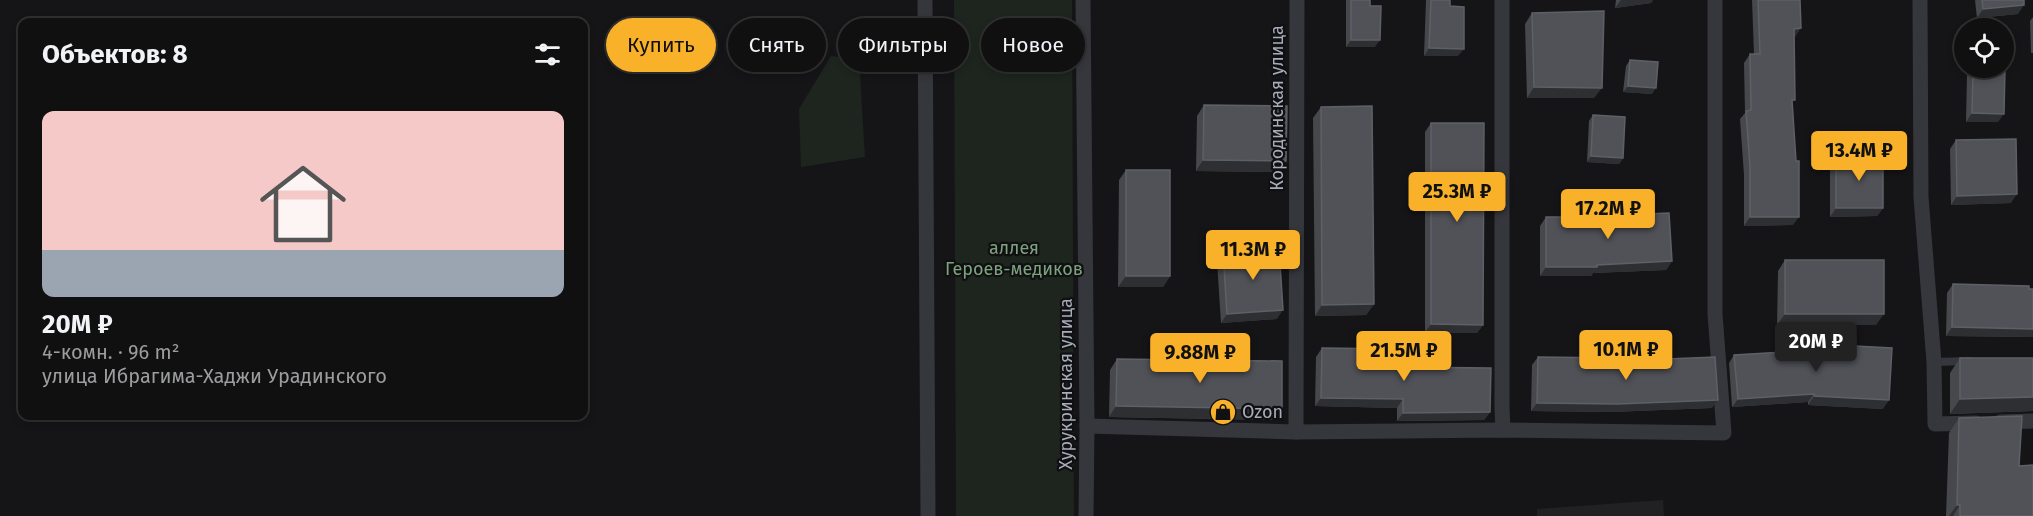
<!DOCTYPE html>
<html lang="ru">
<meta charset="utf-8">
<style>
body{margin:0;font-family:"Fira Sans",sans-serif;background:#19191a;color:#f1f3f6;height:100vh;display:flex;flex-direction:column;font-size:22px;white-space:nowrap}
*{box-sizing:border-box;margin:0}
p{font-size:20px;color:#9c9d9f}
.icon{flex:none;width:33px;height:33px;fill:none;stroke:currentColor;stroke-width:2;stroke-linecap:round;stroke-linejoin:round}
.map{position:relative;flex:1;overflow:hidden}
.drawer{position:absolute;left:18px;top:18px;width:570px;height:402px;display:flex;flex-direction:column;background:#101011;border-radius:12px;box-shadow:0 3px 9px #0003,0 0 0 2px #303031}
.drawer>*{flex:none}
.guide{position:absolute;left:606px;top:18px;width:570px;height:54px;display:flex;gap:12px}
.buttons{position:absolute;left:1954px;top:18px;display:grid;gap:12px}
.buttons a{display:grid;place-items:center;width:60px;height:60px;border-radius:50%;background:#101011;box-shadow:0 3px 9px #0003,0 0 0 2px #303031;font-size:30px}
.price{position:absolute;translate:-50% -51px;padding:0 14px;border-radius:6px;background:#f9b12a;color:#111;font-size:20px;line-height:39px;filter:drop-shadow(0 2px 3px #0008)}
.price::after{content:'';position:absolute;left:50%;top:36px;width:18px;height:14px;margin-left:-9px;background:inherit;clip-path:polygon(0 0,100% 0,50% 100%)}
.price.on{background:#222;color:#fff}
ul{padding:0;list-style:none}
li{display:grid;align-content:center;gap:12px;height:318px;padding:0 24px}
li+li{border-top:2px solid #303031}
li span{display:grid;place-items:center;height:186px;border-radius:12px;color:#555}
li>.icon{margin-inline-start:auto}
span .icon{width:108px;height:108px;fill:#fffc;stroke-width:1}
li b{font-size:26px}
h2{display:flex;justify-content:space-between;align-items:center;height:72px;padding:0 24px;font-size:26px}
.tag{padding:0 21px;border-radius:27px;background:#101011;box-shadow:0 3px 9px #0003,0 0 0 2px #303031;font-size:21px;line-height:54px}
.tag.on{background:#f9b12a;color:#111}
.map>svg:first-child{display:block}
.built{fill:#212124}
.green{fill:#1d251e}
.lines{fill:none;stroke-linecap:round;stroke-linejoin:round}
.service{stroke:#36373c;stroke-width:8}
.minor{stroke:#36373c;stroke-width:15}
.wall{fill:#46484c}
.shaded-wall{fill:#2e2f32}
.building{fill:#515258;stroke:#5e6067;stroke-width:1.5}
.labels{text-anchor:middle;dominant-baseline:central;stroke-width:4.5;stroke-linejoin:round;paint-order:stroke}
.street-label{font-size:18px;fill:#a6acb8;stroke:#101012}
.park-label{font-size:18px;fill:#7ca37e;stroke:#101012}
.poi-label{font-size:18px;fill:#a6acb8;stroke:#101012;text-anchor:start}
</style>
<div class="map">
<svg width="2033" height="516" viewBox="0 0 2033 516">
<rect width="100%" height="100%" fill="#151517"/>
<!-- built -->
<polygon class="built" points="1663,500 1664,516 1537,516 1537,509"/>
<!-- green -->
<g class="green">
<polygon points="954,0 1072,0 1074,516 956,516"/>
<polygon points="831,56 859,59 865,157 801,167 799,109"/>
</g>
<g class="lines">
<!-- service -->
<polyline class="service" points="1934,362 1969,361"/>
<!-- minor -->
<g class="minor">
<polyline points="925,0 928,516"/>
<polyline points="1083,0 1087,426 1086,516"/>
<polyline points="1502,0 1502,408 1503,430"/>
<polyline points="1920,0 1921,197 1934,362 1935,424 1976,423"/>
<polyline points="2000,422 2033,421"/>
<polyline points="1087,426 1296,432 1503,430 1724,433 1715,314 1715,0"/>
<polyline points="1296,432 1297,0"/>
</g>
</g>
<!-- wall -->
<g class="wall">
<polygon points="1346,0 1370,0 1375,47 1346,47"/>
<polygon points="1426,0 1450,0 1450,6 1458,56 1424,56"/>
<polygon points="1616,0 1653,0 1651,3 1615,8"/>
<polygon points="1752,0 1800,0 1795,37 1794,37 1792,104 1793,225 1744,226 1744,175 1740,119 1745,113 1744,63 1750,54 1754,54"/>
<polygon points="1975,0 2024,0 2018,14 1977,18"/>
<polygon points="1532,13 1594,98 1527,98 1525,24"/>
<polygon points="2033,17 2033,53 2031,53 2030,21"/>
<polygon points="1630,60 1652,94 1623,92 1626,66"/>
<polygon points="2005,67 1998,122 1966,122 1967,75 1972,68"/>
<polygon points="1204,105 1286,161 1279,172 1196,171 1197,116"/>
<polygon points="1321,107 1374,304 1366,315 1315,316 1313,118"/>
<polygon points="1593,115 1623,158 1619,164 1587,162 1589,121"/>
<polygon points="1431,123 1483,325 1477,333 1425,333 1425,132"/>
<polygon points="1956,140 2011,203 1951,205 1950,149"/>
<polygon points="1836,156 1883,208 1877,216 1830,217 1830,165"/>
<polygon points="1126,170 1170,276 1163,287 1118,287 1119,180"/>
<polygon points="1620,215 1672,261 1666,270 1593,273 1591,276 1540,276 1540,226 1546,217 1619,217"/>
<polygon points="1223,252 1277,319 1221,323 1217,261"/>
<polygon points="1785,260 1876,325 1777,325 1778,271"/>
<polygon points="1953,284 2033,289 2033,337 1946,336 1947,293"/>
<polygon points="1817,344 1883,409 1808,405 1808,402 1732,407 1729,363 1734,355 1812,350"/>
<polygon points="1322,348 1398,367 1490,412 1484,420 1397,421 1397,408 1315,406 1316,357"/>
<polygon points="1538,357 1618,361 1712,408 1611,412 1531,411 1532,365"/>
<polygon points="1960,358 2033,358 2033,411 1950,414 1950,373"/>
<polygon points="1117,359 1274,420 1109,417 1110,370"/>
<polygon points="1959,418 2019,466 2033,516 1946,516 1949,433"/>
</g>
<!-- shaded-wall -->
<g class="shaded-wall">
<polygon points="1621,0 1653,0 1651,3 1615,8"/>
<polygon points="2024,5 2018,14 1977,18 1983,9"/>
<polygon points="1801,28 1795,37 1788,37 1794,29"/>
<polygon points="1351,40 1380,40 1375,47 1346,47"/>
<polygon points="1429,48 1464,49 1458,56 1424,56"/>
<polygon points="1628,86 1656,88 1652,94 1623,92"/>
<polygon points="1534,87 1602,88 1594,98 1527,98"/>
<polygon points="1972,113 2004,114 1998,122 1966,122"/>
<polygon points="1591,156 1623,158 1619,164 1587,162"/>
<polygon points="1203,160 1286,161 1279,172 1196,171"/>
<polygon points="2017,194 2011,203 1951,205 1957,196"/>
<polygon points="1836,208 1883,208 1877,216 1830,217"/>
<polygon points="1750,217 1799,217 1793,225 1744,226"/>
<polygon points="1672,261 1666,270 1593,273 1591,276 1540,276 1546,267"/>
<polygon points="1126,276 1170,276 1163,287 1118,287"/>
<polygon points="1374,304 1366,315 1315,316 1322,305"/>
<polygon points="1283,310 1277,319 1221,323 1227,314"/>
<polygon points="1785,314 1884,314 1876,325 1777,325"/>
<polygon points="1431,324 1483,325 1477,333 1425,333"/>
<polygon points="1952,327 2033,329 2033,337 1946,336"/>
<polygon points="1814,394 1808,402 1732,407 1738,399"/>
<polygon points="1814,396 1889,400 1883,409 1808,405"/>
<polygon points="2033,397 2033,411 1950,414 1960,399"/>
<polygon points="1321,398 1403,399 1397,408 1315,406"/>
<polygon points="1718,400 1712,408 1611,412 1531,411 1537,403"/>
<polygon points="1116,406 1282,409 1274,420 1109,417"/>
<polygon points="1490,412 1484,420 1397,421 1403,413"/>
<polygon points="1957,505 1960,505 1953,516 1949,516"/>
</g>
<!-- building -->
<g class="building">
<polygon points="1351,0 1370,0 1370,6 1381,6 1380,40 1351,40"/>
<polygon points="1431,0 1450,0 1450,6 1464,7 1464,49 1429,48"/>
<polygon points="1758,0 1800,0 1801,28 1794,29 1795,100 1792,100 1796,161 1799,161 1799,217 1750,217 1750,167 1746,111 1751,110 1750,54 1760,54"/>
<polygon points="1982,0 2024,0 2024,5 1983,9"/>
<polygon points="1604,11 1602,88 1534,87 1532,13"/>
<polygon points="1630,60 1658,62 1656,88 1628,86"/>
<polygon points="2005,67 2004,114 1972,113 1973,68"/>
<polygon points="1204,105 1287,106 1286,161 1203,160"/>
<polygon points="1372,106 1374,304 1322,305 1321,107"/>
<polygon points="1593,115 1625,117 1623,158 1591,156"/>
<polygon points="1431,123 1484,123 1483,325 1431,324"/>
<polygon points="2016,139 2017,194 1957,196 1956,140"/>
<rect x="1836" y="156" width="47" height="52"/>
<rect x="1126" y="170" width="44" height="106"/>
<polygon points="1669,213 1672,261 1597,265 1597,267 1546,267 1546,217 1620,217 1620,215"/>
<polygon points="1279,248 1283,310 1227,314 1223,252"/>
<rect x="1785" y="260" width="99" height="54"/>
<polygon points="1953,284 2029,286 2029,289 2033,289 2033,329 1952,327"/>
<polygon points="1817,344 1892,348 1889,400 1814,396 1814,394 1738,399 1734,355 1816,350"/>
<polygon points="1322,348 1399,349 1398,367 1491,368 1490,412 1403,413 1403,399 1321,398"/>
<polygon points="1538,357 1618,358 1618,361 1715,357 1718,400 1617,404 1537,403"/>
<polygon points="1960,358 2033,358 2033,397 1960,399"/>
<polygon points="1117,359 1282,361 1282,409 1116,406"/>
<polygon points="2022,416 2019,466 2033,465 2033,516 1960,516 1960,505 1957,505 1959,418"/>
</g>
<!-- icons -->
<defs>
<g id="shop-disc" transform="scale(1.35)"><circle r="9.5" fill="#f9b12a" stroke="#101012"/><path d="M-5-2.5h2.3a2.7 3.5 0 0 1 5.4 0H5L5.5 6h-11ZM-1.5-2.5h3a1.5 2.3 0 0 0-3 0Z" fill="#111"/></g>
</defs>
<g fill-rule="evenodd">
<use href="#shop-disc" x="1223" y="412"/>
</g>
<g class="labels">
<!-- street labels -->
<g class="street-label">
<text transform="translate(1277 108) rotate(-90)">Кородинская улица</text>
<text transform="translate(1066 384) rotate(-90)">Хурукринская улица</text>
</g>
<!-- park labels -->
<g class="park-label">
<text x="1014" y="248">аллея<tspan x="1014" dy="21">Героев-медиков</tspan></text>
</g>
<!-- poi labels -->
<g class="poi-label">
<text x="1242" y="412">Ozon</text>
</g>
</g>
</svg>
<div class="buttons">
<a><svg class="icon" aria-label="locate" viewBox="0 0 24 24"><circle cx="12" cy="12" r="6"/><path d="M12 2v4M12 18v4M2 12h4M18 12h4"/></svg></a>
</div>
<b class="price" style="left:1859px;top:182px">13.4M ₽</b>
<b class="price" style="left:1457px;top:223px">25.3M ₽</b>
<b class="price" style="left:1608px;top:240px">17.2M ₽</b>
<b class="price" style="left:1253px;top:281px">11.3M ₽</b>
<b class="price on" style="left:1816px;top:373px">20M ₽</b>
<b class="price" style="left:1626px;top:381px">10.1M ₽</b>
<b class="price" style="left:1404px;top:382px">21.5M ₽</b>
<b class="price" style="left:1200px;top:384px">9.88M ₽</b>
<div class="guide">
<a class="tag on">Купить</a>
<a class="tag">Снять</a>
<a class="tag">Фильтры</a>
<a class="tag">Новое</a>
</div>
<section class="drawer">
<h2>Объектов: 8<svg class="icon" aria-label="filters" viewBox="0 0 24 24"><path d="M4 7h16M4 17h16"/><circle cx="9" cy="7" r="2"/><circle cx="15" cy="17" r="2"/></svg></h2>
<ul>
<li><span style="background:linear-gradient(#f6c9c9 75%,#9aa5b1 0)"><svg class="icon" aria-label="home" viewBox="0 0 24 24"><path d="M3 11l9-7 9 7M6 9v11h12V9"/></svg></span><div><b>20M ₽</b><p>4-комн. · 96 m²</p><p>улица Ибрагима-Хаджи Урадинского</p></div></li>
</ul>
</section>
</div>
